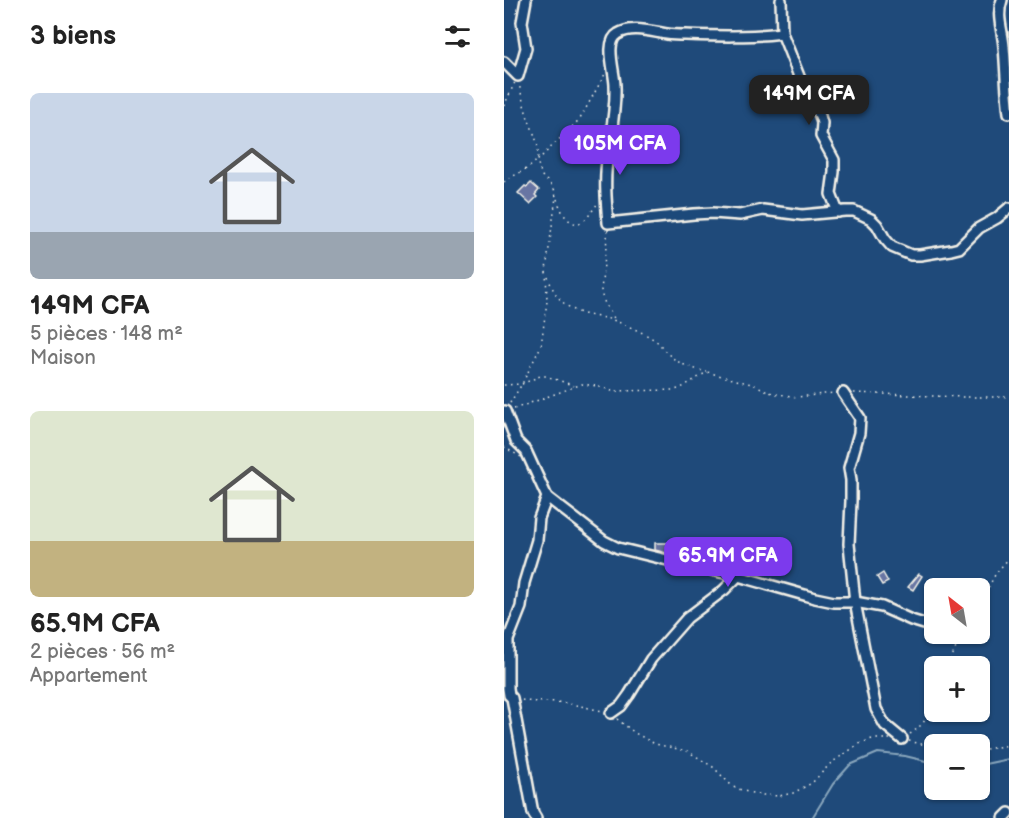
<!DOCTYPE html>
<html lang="fr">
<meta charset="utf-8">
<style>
body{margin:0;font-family:"Balsamiq Sans",sans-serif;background:#f6f6f6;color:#222;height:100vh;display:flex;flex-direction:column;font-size:22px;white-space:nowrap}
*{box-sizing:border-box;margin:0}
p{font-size:20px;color:#767676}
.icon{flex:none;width:33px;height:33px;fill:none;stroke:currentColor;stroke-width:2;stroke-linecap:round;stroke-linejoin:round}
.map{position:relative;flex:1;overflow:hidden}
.side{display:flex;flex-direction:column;background:#fff;width:504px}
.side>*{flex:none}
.needle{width:39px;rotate:329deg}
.buttons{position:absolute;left:420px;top:578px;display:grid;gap:12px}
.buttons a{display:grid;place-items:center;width:66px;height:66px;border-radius:9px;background:#fff;box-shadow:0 2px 4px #0004;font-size:30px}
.price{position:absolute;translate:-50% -51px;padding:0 14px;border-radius:12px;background:#7c3aed;color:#fff;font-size:20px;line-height:39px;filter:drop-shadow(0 2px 3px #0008)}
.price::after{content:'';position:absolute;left:50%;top:36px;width:18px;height:14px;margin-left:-9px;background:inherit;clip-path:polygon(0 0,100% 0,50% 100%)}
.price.on{background:#222;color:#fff}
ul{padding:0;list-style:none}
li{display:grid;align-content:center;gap:12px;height:318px;padding:0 30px}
li span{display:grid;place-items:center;height:186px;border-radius:9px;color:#555}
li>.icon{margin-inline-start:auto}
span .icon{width:108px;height:108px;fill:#fffc;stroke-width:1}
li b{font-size:26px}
h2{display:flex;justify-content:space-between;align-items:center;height:72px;padding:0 30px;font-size:26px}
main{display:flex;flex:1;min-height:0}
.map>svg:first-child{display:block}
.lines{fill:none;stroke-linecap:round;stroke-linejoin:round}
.stream{stroke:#8aa7bd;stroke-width:2}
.building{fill:#6775a3;stroke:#f4f1e8;stroke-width:1.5}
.minor-casing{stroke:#f4f1e8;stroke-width:14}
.path{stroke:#f4f1e8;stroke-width:1.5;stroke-dasharray:1.5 4.5;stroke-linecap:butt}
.minor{stroke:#1f4a7a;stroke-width:9}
</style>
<main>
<section class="side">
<h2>3 biens<svg class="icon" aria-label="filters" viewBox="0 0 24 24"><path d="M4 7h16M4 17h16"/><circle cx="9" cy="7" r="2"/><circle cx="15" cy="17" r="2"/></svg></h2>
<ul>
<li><span style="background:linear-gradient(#c9d6e8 75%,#9aa5b1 0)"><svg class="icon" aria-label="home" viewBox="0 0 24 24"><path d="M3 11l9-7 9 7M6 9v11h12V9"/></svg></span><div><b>149M CFA</b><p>5 pièces · 148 m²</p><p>Maison</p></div></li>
<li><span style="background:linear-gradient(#dfe7d0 70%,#c2b280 0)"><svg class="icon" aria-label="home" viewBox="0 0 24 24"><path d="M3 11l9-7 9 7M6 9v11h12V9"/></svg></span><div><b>65.9M CFA</b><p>2 pièces · 56 m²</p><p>Appartement</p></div></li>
</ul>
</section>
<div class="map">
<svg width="505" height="818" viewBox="0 0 505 818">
<rect width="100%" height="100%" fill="#1f4a7a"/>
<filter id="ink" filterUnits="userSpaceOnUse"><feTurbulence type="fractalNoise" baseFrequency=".0167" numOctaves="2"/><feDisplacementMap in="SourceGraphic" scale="12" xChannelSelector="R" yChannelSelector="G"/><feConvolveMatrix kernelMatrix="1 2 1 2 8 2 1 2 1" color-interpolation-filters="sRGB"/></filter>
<g filter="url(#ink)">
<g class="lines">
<!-- stream -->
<g class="stream">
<polyline points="476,765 505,759"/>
<polyline points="308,818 329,784 346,765 374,753 401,756 430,763"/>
</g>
</g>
<!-- building -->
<g class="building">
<polygon points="27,183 35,190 31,195 33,197 26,204 14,193 21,186 23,187"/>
<polygon points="151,543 166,543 166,554 151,550"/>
<polygon points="379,573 384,582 378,585 373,577"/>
<polygon points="415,574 418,576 409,590 404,587"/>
</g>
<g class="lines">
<!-- minor casing -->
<g class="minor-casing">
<g id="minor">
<path d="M 277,0 L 278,33 C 246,37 213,36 181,35 C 175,35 169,35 163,34 C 148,32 128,25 114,34 C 100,42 111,72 111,86 C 112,109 107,132 104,154 C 100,177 102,200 104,223 L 190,214 L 209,213 L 236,215 L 259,210 L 298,215 L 341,211 L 350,211 L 367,219 L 373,225 L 381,239 L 388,247 L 407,255 L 416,255 L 447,250 L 455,248 L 475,228 L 493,218 L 505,208"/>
<path d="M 498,0 C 492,16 499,31 500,47 C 502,69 502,91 505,113"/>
<polyline points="278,33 298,84 310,103 316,116 318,123 317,136 330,160 330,172 327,194 334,212"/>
<polyline points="0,62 14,76 22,48 18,22 22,0"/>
<polyline points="339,393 356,418 355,433 345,468 347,480 347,501 345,544 351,602 372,709 381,725 398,739"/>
<polyline points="1,411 12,441 22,451 43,497 35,518 33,540 20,583 17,607 4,640 4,688 5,695 8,698 29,813 32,818"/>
<polyline points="43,497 100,541 114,548 184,565 234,576 311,598 330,602 351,602 378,607 407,620 430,627"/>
<polyline points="445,633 458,638"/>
<polyline points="107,713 117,706 125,695 147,659 183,618 220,590 234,576"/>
<polyline points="500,818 505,813"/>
</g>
</g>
<!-- path -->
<g class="path">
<polyline points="0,106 11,82"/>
<path d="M 0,182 C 9,175 26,169 32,161 C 34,159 35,155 34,152 C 34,140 27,127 23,115 C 20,105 17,94 15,83"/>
<path d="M 53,199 C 57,210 61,222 74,224 L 83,218 L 94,203"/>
<path d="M 104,230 L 97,290 C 98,302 105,309 111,320"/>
<path d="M 44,277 C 48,289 54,300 65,307 C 81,318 98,315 114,322 C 128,328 144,334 156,344 C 156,345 161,351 162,352 C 174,364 186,368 203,372"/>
<polyline points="0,385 18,384 36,376 42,376 71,386"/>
<polyline points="350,393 458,397 505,397"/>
<polyline points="6,403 18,384 37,346 43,301 42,270 52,197 50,188 38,176 33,161 76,119 101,74"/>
<polyline points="10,409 78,384 93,386 108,391 171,390 177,388 203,372 251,385 268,393 293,397 330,393"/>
<polyline points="0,447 17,457"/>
<polyline points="476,603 492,573 505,558"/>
<polyline points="444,666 454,643"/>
<path d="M 18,700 C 29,703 40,701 52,702 C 68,703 83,708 99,711"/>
<polyline points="113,719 131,733 151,744 183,751 190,755 209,767 229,787 243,792 259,795 275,796 289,793 308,783 327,763 355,744 368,739 386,739"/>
<path d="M 406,734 C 418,726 425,717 430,703"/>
<polyline points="405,741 430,747"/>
<polyline points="476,750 505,745"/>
</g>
<!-- minor -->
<use href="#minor" class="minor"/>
</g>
</g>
</svg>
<div class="buttons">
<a><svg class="needle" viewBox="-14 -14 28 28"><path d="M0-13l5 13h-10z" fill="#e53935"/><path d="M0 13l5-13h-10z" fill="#767676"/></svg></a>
<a>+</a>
<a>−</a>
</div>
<b class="price on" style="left:305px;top:126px">149M CFA</b>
<b class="price" style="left:116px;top:176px">105M CFA</b>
<b class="price" style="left:224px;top:588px">65.9M CFA</b>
</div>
</main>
